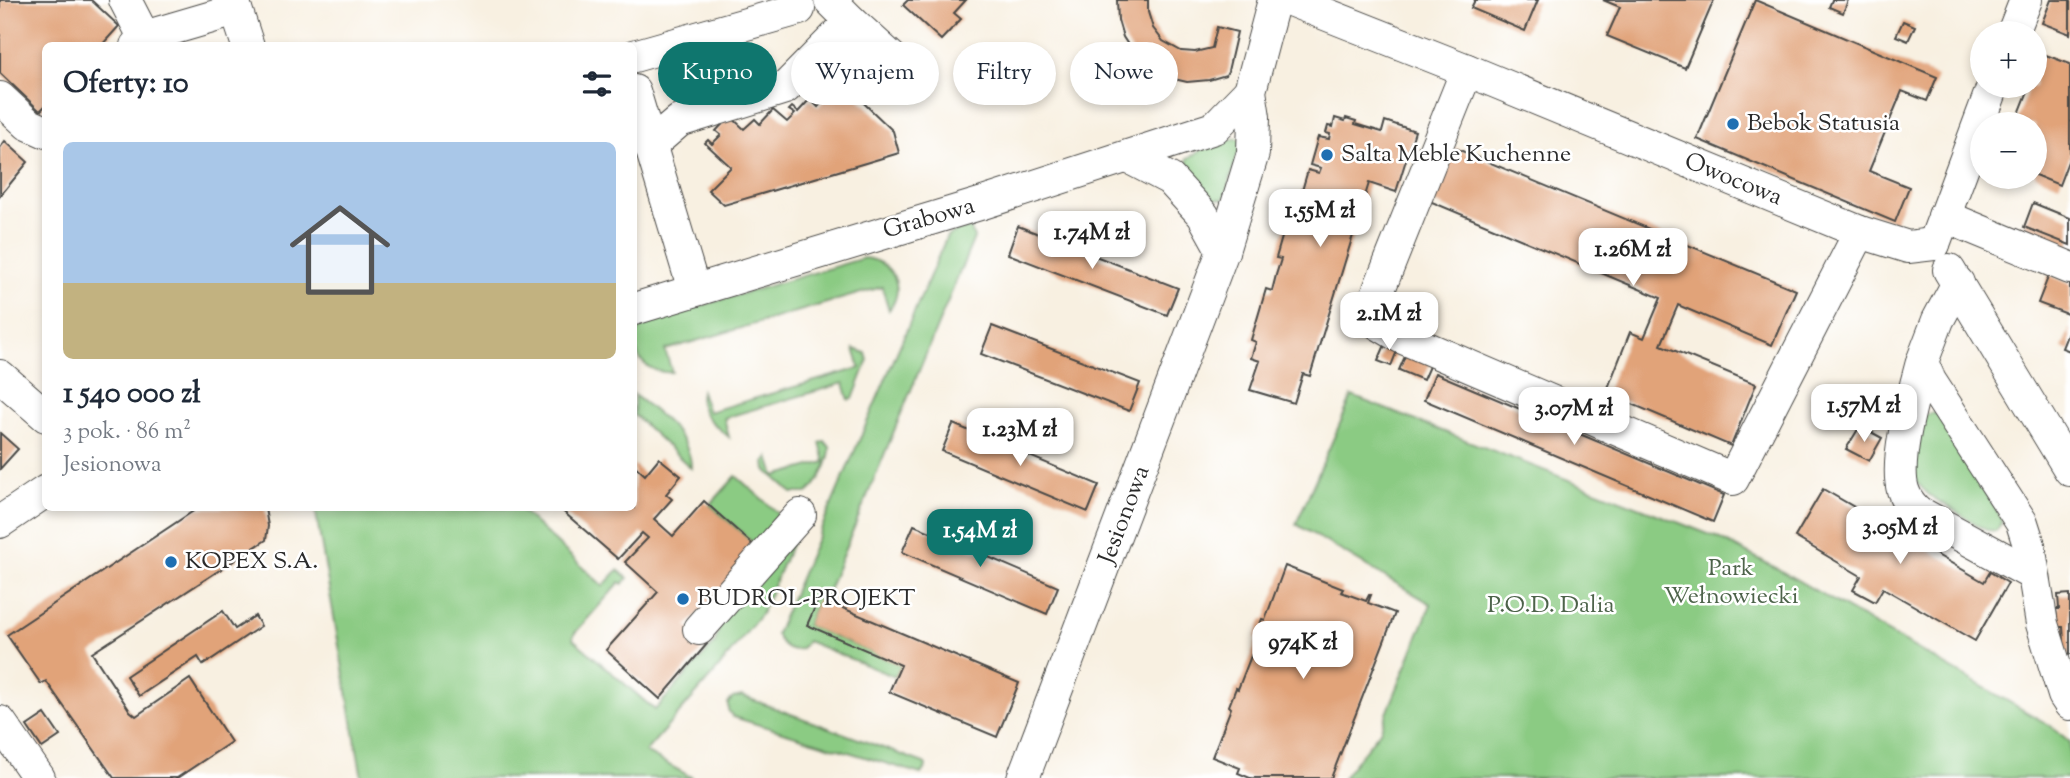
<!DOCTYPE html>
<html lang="pl">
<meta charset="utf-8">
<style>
body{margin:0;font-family:"Sorts Mill Goudy",serif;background:#f2f2f3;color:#1f2937;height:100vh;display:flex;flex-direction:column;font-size:26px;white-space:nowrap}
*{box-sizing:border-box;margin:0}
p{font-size:23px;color:#747a83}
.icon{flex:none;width:38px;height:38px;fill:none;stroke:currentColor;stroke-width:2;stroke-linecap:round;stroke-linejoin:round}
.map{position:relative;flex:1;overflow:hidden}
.sheet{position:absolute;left:42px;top:42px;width:595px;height:469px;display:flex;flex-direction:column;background:#fff;border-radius:10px;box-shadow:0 4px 10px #0003}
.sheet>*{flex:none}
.top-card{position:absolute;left:658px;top:42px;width:665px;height:63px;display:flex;gap:14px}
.fabs{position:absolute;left:1970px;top:21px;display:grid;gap:14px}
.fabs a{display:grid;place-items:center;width:77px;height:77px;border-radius:50%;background:#fff;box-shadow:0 4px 10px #0003;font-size:35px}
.price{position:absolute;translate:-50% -60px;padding:0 16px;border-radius:14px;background:#fff;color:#222;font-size:23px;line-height:46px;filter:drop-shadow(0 2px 4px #0008)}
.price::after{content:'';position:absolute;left:50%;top:42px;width:21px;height:16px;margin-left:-10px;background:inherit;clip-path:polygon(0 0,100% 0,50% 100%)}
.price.selected{background:#0f766e;color:#fff}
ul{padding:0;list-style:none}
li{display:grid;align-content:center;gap:14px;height:371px;padding:0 21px}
li span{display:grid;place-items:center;height:217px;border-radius:10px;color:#555}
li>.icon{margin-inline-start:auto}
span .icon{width:126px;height:126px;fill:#fffc;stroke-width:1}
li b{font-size:30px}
h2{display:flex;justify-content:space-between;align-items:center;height:84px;padding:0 21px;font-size:30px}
.pill{padding:0 24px;border-radius:32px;background:#fff;box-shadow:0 4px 10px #0003;font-size:24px;line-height:63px}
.pill.selected{background:#0f766e;color:#fff}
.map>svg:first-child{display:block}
.green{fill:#8bcb83;stroke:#5b7b57;stroke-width:2}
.building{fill:#e1a379}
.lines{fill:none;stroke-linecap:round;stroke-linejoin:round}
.minor-casing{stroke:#4a4946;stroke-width:34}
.minor{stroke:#fff;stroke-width:32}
.poi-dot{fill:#1f6fb2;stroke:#fff;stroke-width:2.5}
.labels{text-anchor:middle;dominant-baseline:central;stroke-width:5;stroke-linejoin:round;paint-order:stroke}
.poi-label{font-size:24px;fill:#2b2b2b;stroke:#fff;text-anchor:start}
.street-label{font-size:24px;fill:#2b2b2b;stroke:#fff}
.park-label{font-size:24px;fill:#4d634a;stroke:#fff}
</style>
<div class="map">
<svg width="2070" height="778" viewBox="0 0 2070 778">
<rect width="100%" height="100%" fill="#fff"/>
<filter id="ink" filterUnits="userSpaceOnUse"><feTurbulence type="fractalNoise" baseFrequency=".0143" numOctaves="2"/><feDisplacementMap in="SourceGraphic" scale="14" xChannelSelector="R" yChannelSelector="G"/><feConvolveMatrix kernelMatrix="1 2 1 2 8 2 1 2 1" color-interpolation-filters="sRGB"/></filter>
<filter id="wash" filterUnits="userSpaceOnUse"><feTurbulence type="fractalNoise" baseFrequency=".00686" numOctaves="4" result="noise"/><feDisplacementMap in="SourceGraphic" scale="28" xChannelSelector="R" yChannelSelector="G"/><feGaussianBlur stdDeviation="1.57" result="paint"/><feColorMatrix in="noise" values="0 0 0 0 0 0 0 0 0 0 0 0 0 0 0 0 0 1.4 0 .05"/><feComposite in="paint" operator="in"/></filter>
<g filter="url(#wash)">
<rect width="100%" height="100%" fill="#f8f0e1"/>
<!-- green -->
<g class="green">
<polygon points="1237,138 1242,141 1224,199 1213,199 1189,168 1187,159 1205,148"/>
<path d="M 962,229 L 971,229 L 974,238 L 824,600 L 818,598 L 807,625 L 901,665 L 895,677 L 807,641 C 798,657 782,649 776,634 L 947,236 Z"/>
<path d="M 864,258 C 892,261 907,287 889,310 L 882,287 L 665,350 L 672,372 C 642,375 622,345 646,322 Z"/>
<path d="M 854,349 L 866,353 L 868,360 L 853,399 L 849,400 L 844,383 L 724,418 L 729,437 C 714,424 696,414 701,391 L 708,412 L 860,368 Z"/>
<path d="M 634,395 C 656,412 692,437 691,468 L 634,415 Z"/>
<polygon points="1352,396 1716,537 1776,568 2051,726 2070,742 2070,778 1343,778 1380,731 1431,604 1296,524"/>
<polygon points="1931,413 1938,414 2003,521 1996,531 1986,530 1929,495 1913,479 1920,421 1925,415"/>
<path d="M 824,441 L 830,447 C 830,462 819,484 807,493 L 792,493 L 766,470 L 765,462 L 769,457 L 775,476 L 825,462 L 820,443 Z"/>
<polygon points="736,476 777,512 779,518 761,550 710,505"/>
<polygon points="315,508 519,508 603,586 618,570 628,578 623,584 620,582 574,634 573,639 655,710 715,643 722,618 793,540 761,614 716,671 645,752 693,778 362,778"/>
<polygon points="742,696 924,763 926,765 925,770 921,774 733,717 728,710 728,703 733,698"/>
</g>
<g id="blocks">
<!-- building -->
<g class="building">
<polygon points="0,0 91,0 119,26 101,46 46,46 46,105 40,111 0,73"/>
<polygon points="908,0 966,0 954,13 961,19 941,40 903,5"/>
<polygon points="1117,0 1148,0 1148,12 1153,28 1163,41 1181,51 1195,52 1212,48 1217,27 1237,32 1228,71 1226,75 1209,80 1187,82 1170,78 1151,69 1134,54 1123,37 1118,20"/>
<polygon points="1475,0 1538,0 1525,31 1471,8"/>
<polygon points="1603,0 1714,0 1685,68 1607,36 1620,7"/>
<polygon points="1755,0 1937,77 1927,101 1902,91 1869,171 1909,187 1895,222 1697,139"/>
<polygon points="1832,0 1848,0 1843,13 1829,7"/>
<polygon points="2051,0 2070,0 2070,34 2042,23"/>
<polygon points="1903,21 1915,26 1908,41 1896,36"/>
<polygon points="2043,54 2070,64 2070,156 2059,185 2035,175 2035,124 2015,124 2030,86 2035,86 2035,74"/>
<polygon points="847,87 893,131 899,153 724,205 708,190 731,167 705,143 708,140 712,144 721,135 716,131 730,116 744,129 755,119 760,124 773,110 787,122 795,114 789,110 792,107 798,112 810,99 818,107 829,95 835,100"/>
<polygon points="1335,118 1345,121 1346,118 1356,121 1355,124 1382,132 1385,121 1415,131 1396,192 1369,183 1310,376 1303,374 1294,403 1250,390 1260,361 1251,358 1256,342 1251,340 1266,289 1272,291 1276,275 1281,259 1276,258 1291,206 1297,208 1308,170 1319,173 1321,168 1310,165 1318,137 1329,139 1330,134 1326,133 1328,126 1333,127"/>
<polygon points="5,141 28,162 0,196 0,148"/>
<polygon points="1450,146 1796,290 1772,345 1678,305 1661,345 1756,384 1731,446 1606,393 1630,332 1644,338 1661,298 1427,200"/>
<polygon points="2033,203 2070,218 2070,245 2024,227"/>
<polygon points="1018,226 1178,288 1167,315 1008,254"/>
<polygon points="2049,275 2070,284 2070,315 2038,303"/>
<polygon points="992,326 1140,383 1129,411 981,354"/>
<polygon points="2070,328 2070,351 2062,348"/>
<polygon points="1388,338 1400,343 1391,366 1378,361"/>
<polygon points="1409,347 1433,357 1423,380 1399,370"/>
<polygon points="1435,373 1724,495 1713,522 1424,400"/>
<polygon points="953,424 1099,485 1088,512 942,451"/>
<polygon points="1860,426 1882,438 1869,461 1846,449"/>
<polygon points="0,433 18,449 0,469"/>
<polygon points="659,458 681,476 666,494 672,499 654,519 673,536 704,501 758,549 687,626 707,644 660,699 606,650 658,592 625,562 648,538 642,533 618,559 559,508 634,508 634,465 645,475"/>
<polygon points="1823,489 1984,582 1990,572 2008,583 1975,641 1883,588 1875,602 1853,590 1861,576 1795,537"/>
<polygon points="198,508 265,508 268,526 266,540 92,653 130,711 136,716 190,679 231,742 177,778 114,778 46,681 41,684 7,635"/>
<polygon points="914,525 1058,587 1047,614 902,552"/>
<polygon points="1285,566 1343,589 1341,592 1366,601 1369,595 1371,595 1368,603 1395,613 1331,778 1250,778 1238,773 1240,768 1212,757 1231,708 1229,706 1236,688 1238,689 1258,638 1255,637 1262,619 1265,620"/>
<polygon points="2070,594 2070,654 2065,654 2063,627 2058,627 2056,609 2059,609 2058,595"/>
<polygon points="819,598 1019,683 997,737 889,692 901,665 807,625"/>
<polygon points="223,611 235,629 255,616 261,626 203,665 198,657 139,696 126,676"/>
<polygon points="45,714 60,736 42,748 27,726"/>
</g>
</g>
</g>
<g filter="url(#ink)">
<use href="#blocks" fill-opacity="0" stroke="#4a4946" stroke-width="2"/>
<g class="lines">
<!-- minor casing -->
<g class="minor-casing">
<g id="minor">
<polyline points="125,0 144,37"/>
<polyline points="233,0 248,46"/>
<polyline points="830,0 851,21"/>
<polyline points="1290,0 1467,70 1860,232 1908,247 1934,244"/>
<polyline points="2013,33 2026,0"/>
<polyline points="136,46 144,37 236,10"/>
<polyline points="634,56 799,9"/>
<polyline points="1467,70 1374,302 1379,324 1401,337 1733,479 1860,232"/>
<polyline points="634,91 694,290"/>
<polyline points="0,98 28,124 46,132"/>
<polyline points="650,146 679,121 785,88 851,21 905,70"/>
<polyline points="1128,157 1170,179 1203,215 1223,251"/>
<polyline points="1944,216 2070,268"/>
<polyline points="1934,244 1993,86"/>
<polyline points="1949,270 2070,470"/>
<polyline points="1958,283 1938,320 1922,362 1930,381 2022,523 2029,545 2042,624 2064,695 2070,704"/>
<polyline points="634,309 983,203 1214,128 1250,91"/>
<path d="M 1922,362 C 1914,393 1894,460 1903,490 C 1906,499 1911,506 1918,512 L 2032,574"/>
<polyline points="0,376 46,416"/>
<polyline points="0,522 46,491"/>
<polyline points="699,629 800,515"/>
<polyline points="0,722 39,778"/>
<polyline points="1023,778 1223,251 1253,153 1254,117 1250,91 1274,0"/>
</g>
</g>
<!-- minor -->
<use href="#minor" class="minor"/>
</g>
</g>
<!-- markers -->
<g class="poi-dot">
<circle cx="1733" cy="124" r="7"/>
<circle cx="1327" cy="155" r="7"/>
<circle cx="171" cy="562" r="7"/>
<circle cx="683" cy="599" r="7"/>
</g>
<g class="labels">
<!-- poi labels -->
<g class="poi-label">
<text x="1747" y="124">Bebok Statusia</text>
<text x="1341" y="155">Salta Meble Kuchenne</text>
<text x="185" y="562">KOPEX S.A.</text>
<text x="697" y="599">BUDROL-PROJEKT</text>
</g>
<!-- street labels -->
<g class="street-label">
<text transform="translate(1733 180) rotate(22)">Owocowa</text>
<text transform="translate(929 219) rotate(-16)">Grabowa</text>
<text transform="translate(1125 515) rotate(-69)">Jesionowa</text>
</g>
<!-- park labels -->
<g class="park-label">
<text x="1731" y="569">Park<tspan x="1731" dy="28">Wełnowiecki</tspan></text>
<text x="1551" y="606">P.O.D. Dalia</text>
</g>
</g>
</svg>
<div class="fabs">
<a>+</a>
<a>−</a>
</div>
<b class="price" style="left:1320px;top:249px">1.55M zł</b>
<b class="price" style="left:1092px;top:271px">1.74M zł</b>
<b class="price" style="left:1633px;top:288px">1.26M zł</b>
<b class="price" style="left:1389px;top:352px">2.1M zł</b>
<b class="price" style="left:1864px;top:444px">1.57M zł</b>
<b class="price" style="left:1574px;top:447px">3.07M zł</b>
<b class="price" style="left:1020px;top:468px">1.23M zł</b>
<b class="price" style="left:1900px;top:566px">3.05M zł</b>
<b class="price selected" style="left:980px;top:569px">1.54M zł</b>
<b class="price" style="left:1303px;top:681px">974K zł</b>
<div class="top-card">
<a class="pill selected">Kupno</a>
<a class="pill">Wynajem</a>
<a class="pill">Filtry</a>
<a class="pill">Nowe</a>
</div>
<section class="sheet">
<h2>Oferty: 10<svg class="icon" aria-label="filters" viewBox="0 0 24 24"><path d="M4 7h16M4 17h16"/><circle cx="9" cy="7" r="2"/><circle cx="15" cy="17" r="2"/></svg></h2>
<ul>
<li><span style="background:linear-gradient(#a9c7e8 65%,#c2b280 0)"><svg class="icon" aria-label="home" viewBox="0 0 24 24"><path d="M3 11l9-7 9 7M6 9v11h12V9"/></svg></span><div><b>1 540 000 zł</b><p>3 pok. · 86 m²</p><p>Jesionowa</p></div></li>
</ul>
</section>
</div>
